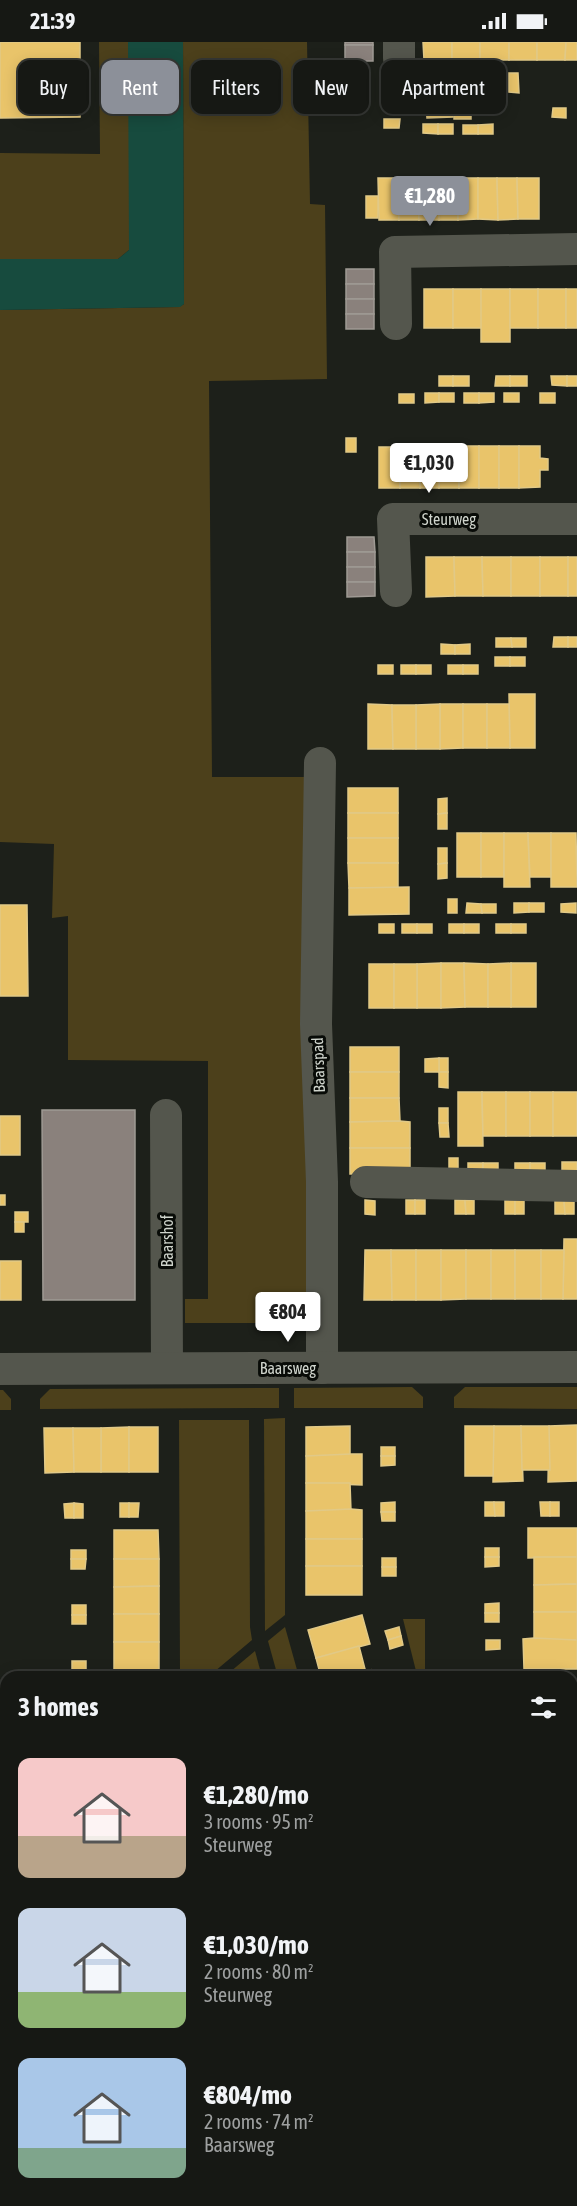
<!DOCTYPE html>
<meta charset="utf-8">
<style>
body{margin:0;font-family:"Asap Condensed",sans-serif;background:#1f211d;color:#f1f3f6;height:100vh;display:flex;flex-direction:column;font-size:22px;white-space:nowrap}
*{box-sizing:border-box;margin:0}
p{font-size:20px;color:#9ea0a0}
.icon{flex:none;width:33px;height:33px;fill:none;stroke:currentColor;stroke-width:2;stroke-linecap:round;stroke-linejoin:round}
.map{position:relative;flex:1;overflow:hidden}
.sheet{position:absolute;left:0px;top:1629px;width:578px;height:536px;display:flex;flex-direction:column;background:#161814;border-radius:18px 18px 0 0;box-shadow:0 3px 15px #0003,0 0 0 2px #353734}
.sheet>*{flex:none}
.guide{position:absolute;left:18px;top:18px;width:542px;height:54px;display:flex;gap:12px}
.price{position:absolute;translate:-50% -51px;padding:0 14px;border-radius:6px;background:#fff;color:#222;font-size:20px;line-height:39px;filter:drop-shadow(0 2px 3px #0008)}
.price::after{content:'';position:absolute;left:50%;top:36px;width:18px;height:14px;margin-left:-9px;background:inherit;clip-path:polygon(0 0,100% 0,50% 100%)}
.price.current{background:#8c9099;color:#fff}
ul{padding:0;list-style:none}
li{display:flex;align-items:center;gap:18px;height:150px;padding:0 18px}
li span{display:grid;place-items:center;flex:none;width:168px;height:120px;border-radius:12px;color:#555}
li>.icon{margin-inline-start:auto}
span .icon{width:72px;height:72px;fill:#fffc;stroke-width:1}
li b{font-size:26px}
h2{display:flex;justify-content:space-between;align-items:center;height:72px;padding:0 18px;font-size:26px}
.pill{padding:0 21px;border-radius:12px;background:#161814;box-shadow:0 3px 15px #0003,0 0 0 2px #353734;font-size:21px;line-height:54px}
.pill.current{background:#8c9099;color:#fff}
.status{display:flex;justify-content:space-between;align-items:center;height:42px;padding:0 30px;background:#161814;direction:ltr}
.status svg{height:16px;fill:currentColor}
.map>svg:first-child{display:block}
.green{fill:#4c401b}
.water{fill:#174b3e}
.homes{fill:#e9c46a;stroke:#e1c987;stroke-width:1.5}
.industry{fill:#8a817c;stroke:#9f9a94;stroke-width:1.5}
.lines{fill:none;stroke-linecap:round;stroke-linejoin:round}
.minor{stroke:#54564d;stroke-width:32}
.labels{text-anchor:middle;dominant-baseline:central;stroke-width:6;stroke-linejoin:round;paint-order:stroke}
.street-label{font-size:16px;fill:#cfd4cc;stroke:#080b07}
</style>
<div class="status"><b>21:39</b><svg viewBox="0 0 49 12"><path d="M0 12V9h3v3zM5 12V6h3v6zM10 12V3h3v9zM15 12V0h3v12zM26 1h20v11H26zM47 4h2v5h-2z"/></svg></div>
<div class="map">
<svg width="577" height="2164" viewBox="0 0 577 2164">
<rect width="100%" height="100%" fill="#1d201a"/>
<!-- green -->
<g class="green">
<polygon points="99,0 129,0 129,208 118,217 0,217 0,111 100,112"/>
<polygon points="183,0 307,0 310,162 325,163 327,337 209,339 212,735 306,735 310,1281 185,1281 185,1257 208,1257 208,1019 68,1018 68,874 52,876 54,802 0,800 0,268 179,265 184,262"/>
<polygon points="412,1345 423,1355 423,1366 294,1366 294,1346"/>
<polygon points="465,1345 577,1345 577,1367 454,1366 454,1355"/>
<polygon points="279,1346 279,1366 40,1367 40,1357 50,1347"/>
<polygon points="0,1348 3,1348 11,1357 11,1368 0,1368"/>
<polygon points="285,1376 285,1573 265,1589 264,1377"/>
<polygon points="179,1378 249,1378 250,1585 252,1598 208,1635 180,1635"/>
<polygon points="403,1577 425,1577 425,1632 417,1633"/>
<polygon points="285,1585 299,1635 278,1635 268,1599"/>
<polygon points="255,1609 262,1635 224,1635"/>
<rect x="0" y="1780" width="6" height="119"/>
<polygon points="572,1796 577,1796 577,2123 572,2131"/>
<polygon points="0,1915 6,1915 6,2158 554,2159 551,2164 0,2164"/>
</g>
<!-- water -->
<g class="water">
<polygon points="128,0 183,0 184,262 180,265 0,268 0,217 118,217 129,208"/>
<polygon points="572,1822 577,1822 577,1860 572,1861"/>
<rect x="0" y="1957" width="6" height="36"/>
</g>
<!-- homes -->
<g class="homes">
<polygon points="0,0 80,0 80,75 0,76"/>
<polygon points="423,0 452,0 452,18 424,18"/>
<rect x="452" y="0" width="28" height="18"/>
<rect x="480" y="0" width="29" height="18"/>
<rect x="509" y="0" width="28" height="18"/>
<polygon points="537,0 566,0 565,18 537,18"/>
<polygon points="566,0 577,0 577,18 565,18"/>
<polygon points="509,31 518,31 519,51 509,50"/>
<polygon points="425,42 426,71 413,72 413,43"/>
<rect x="454" y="58" width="17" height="19"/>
<polygon points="426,61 452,61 453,75 427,76"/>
<polygon points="553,66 566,66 566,76 552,75"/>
<polygon points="384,77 400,77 399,86 384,86"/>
<polygon points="423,82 438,82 438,92 423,91"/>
<rect x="438" y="82" width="15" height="10"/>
<polygon points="493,82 493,92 478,92 478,83"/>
<rect x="463" y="83" width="15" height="9"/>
<polygon points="378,136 398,136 399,178 379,178"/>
<polygon points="398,136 418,136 419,178 399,178"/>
<polygon points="418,136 438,136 439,178 419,178"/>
<polygon points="438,136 458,136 458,178 439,178"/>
<polygon points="458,136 478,136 478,177 458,178"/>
<polygon points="478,136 497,136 498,178 478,177"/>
<polygon points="497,136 517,136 518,177 498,178"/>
<polygon points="517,136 539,136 539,177 518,177"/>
<rect x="366" y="154" width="12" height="22"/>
<rect x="424" y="247" width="29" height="39"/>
<polygon points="453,247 481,247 482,286 453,286"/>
<rect x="481" y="247" width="29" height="53"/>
<rect x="510" y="247" width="28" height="39"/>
<rect x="538" y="247" width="28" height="39"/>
<rect x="566" y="247" width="11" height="39"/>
<rect x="439" y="334" width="14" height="10"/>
<rect x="453" y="334" width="16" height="10"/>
<polygon points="496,334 510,334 510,344 495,344"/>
<rect x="510" y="334" width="17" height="10"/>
<polygon points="551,334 567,334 567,344 552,343"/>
<rect x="567" y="334" width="10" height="10"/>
<polygon points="425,351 439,351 439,360 425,361"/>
<rect x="439" y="351" width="15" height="9"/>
<rect x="464" y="351" width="15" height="10"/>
<polygon points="479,351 494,351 494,360 479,361"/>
<rect x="504" y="351" width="15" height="9"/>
<rect x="540" y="351" width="15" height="10"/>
<rect x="399" y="352" width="15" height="9"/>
<rect x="346" y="396" width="10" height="14"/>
<polygon points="440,404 459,404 459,446 439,446"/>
<polygon points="440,404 439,446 420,446 420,405"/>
<rect x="459" y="404" width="20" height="42"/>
<rect x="479" y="404" width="20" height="42"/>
<rect x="499" y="404" width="20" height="42"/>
<polygon points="519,404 540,404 540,416 548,417 548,428 540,428 540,445 519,446"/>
<polygon points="379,405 399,405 400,446 379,446"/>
<polygon points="399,405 420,405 420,446 400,446"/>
<polygon points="426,515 454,515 455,554 426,555"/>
<polygon points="454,515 482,515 483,554 455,554"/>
<polygon points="482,515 511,515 511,554 483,554"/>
<rect x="511" y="515" width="29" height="39"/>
<rect x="540" y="515" width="28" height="39"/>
<rect x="568" y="515" width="9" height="39"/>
<polygon points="554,595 568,595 568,605 553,605"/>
<rect x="568" y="595" width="9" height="10"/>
<polygon points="496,596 511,596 512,605 496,605"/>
<polygon points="511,596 526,596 526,605 512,605"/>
<polygon points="441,602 455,603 455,612 441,612"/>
<polygon points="470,602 470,612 455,612 455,603"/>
<rect x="495" y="615" width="15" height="9"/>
<rect x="510" y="615" width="15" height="9"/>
<rect x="378" y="623" width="15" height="9"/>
<rect x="401" y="623" width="15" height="9"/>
<rect x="416" y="623" width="15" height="9"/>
<rect x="448" y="623" width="15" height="9"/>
<rect x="463" y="623" width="15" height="9"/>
<polygon points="509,652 535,652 535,706 510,706"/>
<polygon points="368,662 392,663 393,707 368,707"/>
<polygon points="440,662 463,662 463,706 440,707"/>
<polygon points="440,662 440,707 416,707 416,663"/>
<rect x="463" y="662" width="24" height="44"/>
<polygon points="487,662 509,662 510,706 487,706"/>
<polygon points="392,663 416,663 416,707 393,707"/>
<rect x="348" y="746" width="50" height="25"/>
<polygon points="447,756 447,771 438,772 438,757"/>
<rect x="348" y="771" width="50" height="25"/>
<polygon points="447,771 447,787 438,787 438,772"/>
<rect x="457" y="791" width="24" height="44"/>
<rect x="481" y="791" width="23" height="44"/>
<polygon points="504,791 528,791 530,845 504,845"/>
<polygon points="528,791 551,791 551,835 530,835"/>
<polygon points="551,791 576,791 577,845 551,845"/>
<rect x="348" y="796" width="50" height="25"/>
<polygon points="438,806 447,806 447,821 438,822"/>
<polygon points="348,821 398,821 398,846 349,846"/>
<polygon points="447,821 447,836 438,837 438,822"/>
<polygon points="409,845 409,872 349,873 349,846"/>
<rect x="448" y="857" width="9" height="14"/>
<polygon points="467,861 481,862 482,871 466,871"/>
<polygon points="514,861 529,861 529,870 514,871"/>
<rect x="529" y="861" width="15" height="9"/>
<polygon points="576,861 576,871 561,870 561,862"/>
<polygon points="481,862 496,862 496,871 482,871"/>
<polygon points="0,863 27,863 28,954 0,954"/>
<rect x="379" y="882" width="15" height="9"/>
<rect x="402" y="882" width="15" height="9"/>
<rect x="417" y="882" width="15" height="9"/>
<rect x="449" y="882" width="15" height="9"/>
<rect x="464" y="882" width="15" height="9"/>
<rect x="496" y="882" width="15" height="9"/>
<rect x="511" y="882" width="15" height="9"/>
<polygon points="441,921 441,966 417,966 417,922"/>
<polygon points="441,921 464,921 465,965 441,966"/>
<polygon points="464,921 488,922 488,965 465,965"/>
<rect x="511" y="921" width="25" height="44"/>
<polygon points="511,921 511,965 488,965 488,922"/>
<rect x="369" y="922" width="25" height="44"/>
<rect x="394" y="922" width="23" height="44"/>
<rect x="350" y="1005" width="49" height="25"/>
<rect x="439" y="1016" width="9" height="14"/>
<polygon points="439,1016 439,1030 425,1030 425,1017"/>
<rect x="350" y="1030" width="49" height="26"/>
<polygon points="439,1030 448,1030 448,1046 439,1045"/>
<polygon points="458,1050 482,1050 483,1104 458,1104"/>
<polygon points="482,1050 506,1050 506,1094 483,1094"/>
<rect x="506" y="1050" width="24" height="44"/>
<rect x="530" y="1050" width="23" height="44"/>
<rect x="553" y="1050" width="24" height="44"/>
<polygon points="350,1056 399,1056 400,1079 350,1080"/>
<rect x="439" y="1066" width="9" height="15"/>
<rect x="0" y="1074" width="20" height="39"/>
<polygon points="400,1079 410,1080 410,1106 350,1106 350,1080"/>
<polygon points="439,1081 448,1081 449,1095 440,1095"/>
<polygon points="350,1106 410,1106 410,1131 350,1132"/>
<rect x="449" y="1116" width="9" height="14"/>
<polygon points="562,1120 577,1120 577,1129 562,1130"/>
<rect x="468" y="1121" width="15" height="9"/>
<rect x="483" y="1121" width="15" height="9"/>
<rect x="515" y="1121" width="15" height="9"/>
<rect x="530" y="1121" width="15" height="9"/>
<rect x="0" y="1153" width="5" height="10"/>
<polygon points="555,1157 564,1158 565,1172 555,1172"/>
<polygon points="574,1157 574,1172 565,1172 564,1158"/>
<polygon points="365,1158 375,1159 375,1173 365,1172"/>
<rect x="406" y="1158" width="9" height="14"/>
<rect x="415" y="1158" width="10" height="14"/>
<polygon points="455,1158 465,1158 466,1172 455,1172"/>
<polygon points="465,1158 474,1158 474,1172 466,1172"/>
<rect x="505" y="1158" width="10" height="14"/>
<rect x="515" y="1158" width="9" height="14"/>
<rect x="15" y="1170" width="13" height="10"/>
<rect x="15" y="1180" width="9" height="10"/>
<polygon points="564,1197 577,1197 577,1257 563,1257"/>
<polygon points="365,1208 391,1208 392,1258 364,1258"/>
<polygon points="391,1208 416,1208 416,1258 392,1258"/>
<rect x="416" y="1208" width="25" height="50"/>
<polygon points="441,1208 466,1208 466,1257 441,1258"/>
<rect x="466" y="1208" width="25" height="49"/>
<rect x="491" y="1208" width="24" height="49"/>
<rect x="515" y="1208" width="26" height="49"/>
<polygon points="541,1208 564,1208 563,1257 541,1257"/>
<rect x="0" y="1219" width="21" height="39"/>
<polygon points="577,1383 577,1439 548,1440 549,1384"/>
<polygon points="350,1384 350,1414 306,1414 306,1385"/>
<rect x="465" y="1384" width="29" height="50"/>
<polygon points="494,1384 521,1384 523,1439 493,1440"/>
<polygon points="521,1384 549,1384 550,1428 522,1428"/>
<polygon points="129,1385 129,1430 101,1430 101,1386"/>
<rect x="129" y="1385" width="29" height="45"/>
<polygon points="44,1386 73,1386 74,1430 45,1431"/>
<polygon points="73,1386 101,1386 101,1430 74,1430"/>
<rect x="381" y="1405" width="14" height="9"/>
<polygon points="351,1412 362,1412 362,1443 306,1441 306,1414"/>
<polygon points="381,1414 395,1414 395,1423 381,1424"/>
<polygon points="306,1441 350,1441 351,1469 306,1469"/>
<polygon points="395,1460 395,1470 381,1470 381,1461"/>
<polygon points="485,1460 494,1460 495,1474 485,1474"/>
<polygon points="494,1460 504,1460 504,1474 495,1474"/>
<polygon points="540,1460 550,1460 550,1474 541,1474"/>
<rect x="550" y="1460" width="9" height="14"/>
<polygon points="74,1461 74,1476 65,1476 64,1462"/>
<polygon points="74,1461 83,1462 83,1476 74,1476"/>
<rect x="120" y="1461" width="9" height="14"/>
<polygon points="129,1461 139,1461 138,1475 129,1475"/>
<polygon points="351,1467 362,1468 362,1497 306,1497 306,1469"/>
<polygon points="381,1470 395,1470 395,1479 382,1479"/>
<polygon points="528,1486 577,1486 577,1515 528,1516"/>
<polygon points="114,1488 158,1488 159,1517 114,1517"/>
<rect x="306" y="1497" width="56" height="27"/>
<rect x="485" y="1506" width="14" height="9"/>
<rect x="71" y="1508" width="15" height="9"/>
<polygon points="485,1515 499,1515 499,1524 485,1525"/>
<polygon points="534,1515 577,1515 577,1542 534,1543"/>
<rect x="382" y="1516" width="14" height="9"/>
<polygon points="71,1517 86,1517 85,1527 71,1527"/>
<polygon points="114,1517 159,1517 159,1544 114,1545"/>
<rect x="306" y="1524" width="56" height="29"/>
<rect x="382" y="1525" width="14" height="9"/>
<polygon points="577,1542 577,1570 534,1570 534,1543"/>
<polygon points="159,1544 159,1572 114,1572 114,1545"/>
<polygon points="499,1561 499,1571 485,1571 485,1562"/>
<rect x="72" y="1563" width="14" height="10"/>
<rect x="534" y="1570" width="43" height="28"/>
<rect x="485" y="1571" width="14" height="9"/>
<rect x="114" y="1572" width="45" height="28"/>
<rect x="72" y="1573" width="14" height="9"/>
<polygon points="362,1573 370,1602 316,1616 308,1588"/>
<polygon points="399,1585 401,1594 388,1598 385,1589"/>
<polygon points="401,1594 403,1603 390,1607 388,1598"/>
<polygon points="534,1596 577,1598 577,1627 524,1627 523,1597"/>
<polygon points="486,1598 500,1598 500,1607 486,1608"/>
<rect x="114" y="1600" width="45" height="28"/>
<polygon points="359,1604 366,1631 351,1635 321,1635 316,1616"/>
<rect x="72" y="1619" width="14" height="9"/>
<rect x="72" y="1628" width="14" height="7"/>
<rect x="114" y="1628" width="45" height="7"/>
<polygon points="371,1628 373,1635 351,1635 366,1631"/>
<rect x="572" y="1667" width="5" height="56"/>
</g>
<!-- industry -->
<g class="industry">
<rect x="345" y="0" width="28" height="3"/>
<rect x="345" y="3" width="28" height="16"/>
<rect x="346" y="227" width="28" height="15"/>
<rect x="346" y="242" width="28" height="15"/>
<rect x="346" y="257" width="28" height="15"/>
<rect x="346" y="272" width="28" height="15"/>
<polygon points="347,495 374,495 375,510 347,510"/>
<rect x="347" y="510" width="28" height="15"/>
<rect x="347" y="525" width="28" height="15"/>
<polygon points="347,540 375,540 375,554 347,555"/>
<polygon points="42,1068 135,1068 135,1258 43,1258"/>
</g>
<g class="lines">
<!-- minor -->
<g class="minor">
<polyline points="399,0 399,16"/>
<polyline points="396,282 395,210 577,207"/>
<polyline points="396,549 393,477 577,477"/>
<polyline points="320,721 316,982 322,1140 322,1326"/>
<polyline points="166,1073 167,1326"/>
<polyline points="366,1140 577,1144"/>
<polyline points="0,1327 577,1325"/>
<polyline points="572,1785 577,1785"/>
<polyline points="0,1907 6,1907"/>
</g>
</g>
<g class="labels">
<!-- street labels -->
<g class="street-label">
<text x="449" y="477">Steurweg</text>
<text transform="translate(318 1023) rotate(-92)">Baarspad</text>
<text transform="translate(167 1199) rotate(-90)">Baarshof</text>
<text x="288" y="1326">Baarsweg</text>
</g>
</g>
</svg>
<b class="price current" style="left:430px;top:185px">€1,280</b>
<b class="price" style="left:429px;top:452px">€1,030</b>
<b class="price" style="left:288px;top:1301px">€804</b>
<div class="guide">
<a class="pill">Buy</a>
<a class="pill current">Rent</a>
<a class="pill">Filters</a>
<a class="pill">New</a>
<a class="pill">Apartment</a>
</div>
<section class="sheet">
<h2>3 homes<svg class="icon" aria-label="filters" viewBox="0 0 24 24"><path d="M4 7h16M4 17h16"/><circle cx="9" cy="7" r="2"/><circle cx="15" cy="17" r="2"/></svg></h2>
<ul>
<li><span style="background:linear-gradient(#f6c9c9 65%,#b9a48a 0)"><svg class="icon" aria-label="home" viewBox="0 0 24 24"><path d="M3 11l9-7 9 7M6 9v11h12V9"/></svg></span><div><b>€1,280/mo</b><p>3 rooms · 95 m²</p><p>Steurweg</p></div></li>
<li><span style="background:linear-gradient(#c9d6e8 70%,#8fb573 0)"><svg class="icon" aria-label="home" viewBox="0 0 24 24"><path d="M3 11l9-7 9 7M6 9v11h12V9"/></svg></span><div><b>€1,030/mo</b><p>2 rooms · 80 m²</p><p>Steurweg</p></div></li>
<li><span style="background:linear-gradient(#a9c7e8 75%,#7fa58c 0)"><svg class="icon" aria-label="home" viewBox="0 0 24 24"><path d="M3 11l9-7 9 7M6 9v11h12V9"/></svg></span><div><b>€804/mo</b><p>2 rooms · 74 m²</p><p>Baarsweg</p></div></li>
</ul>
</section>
</div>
